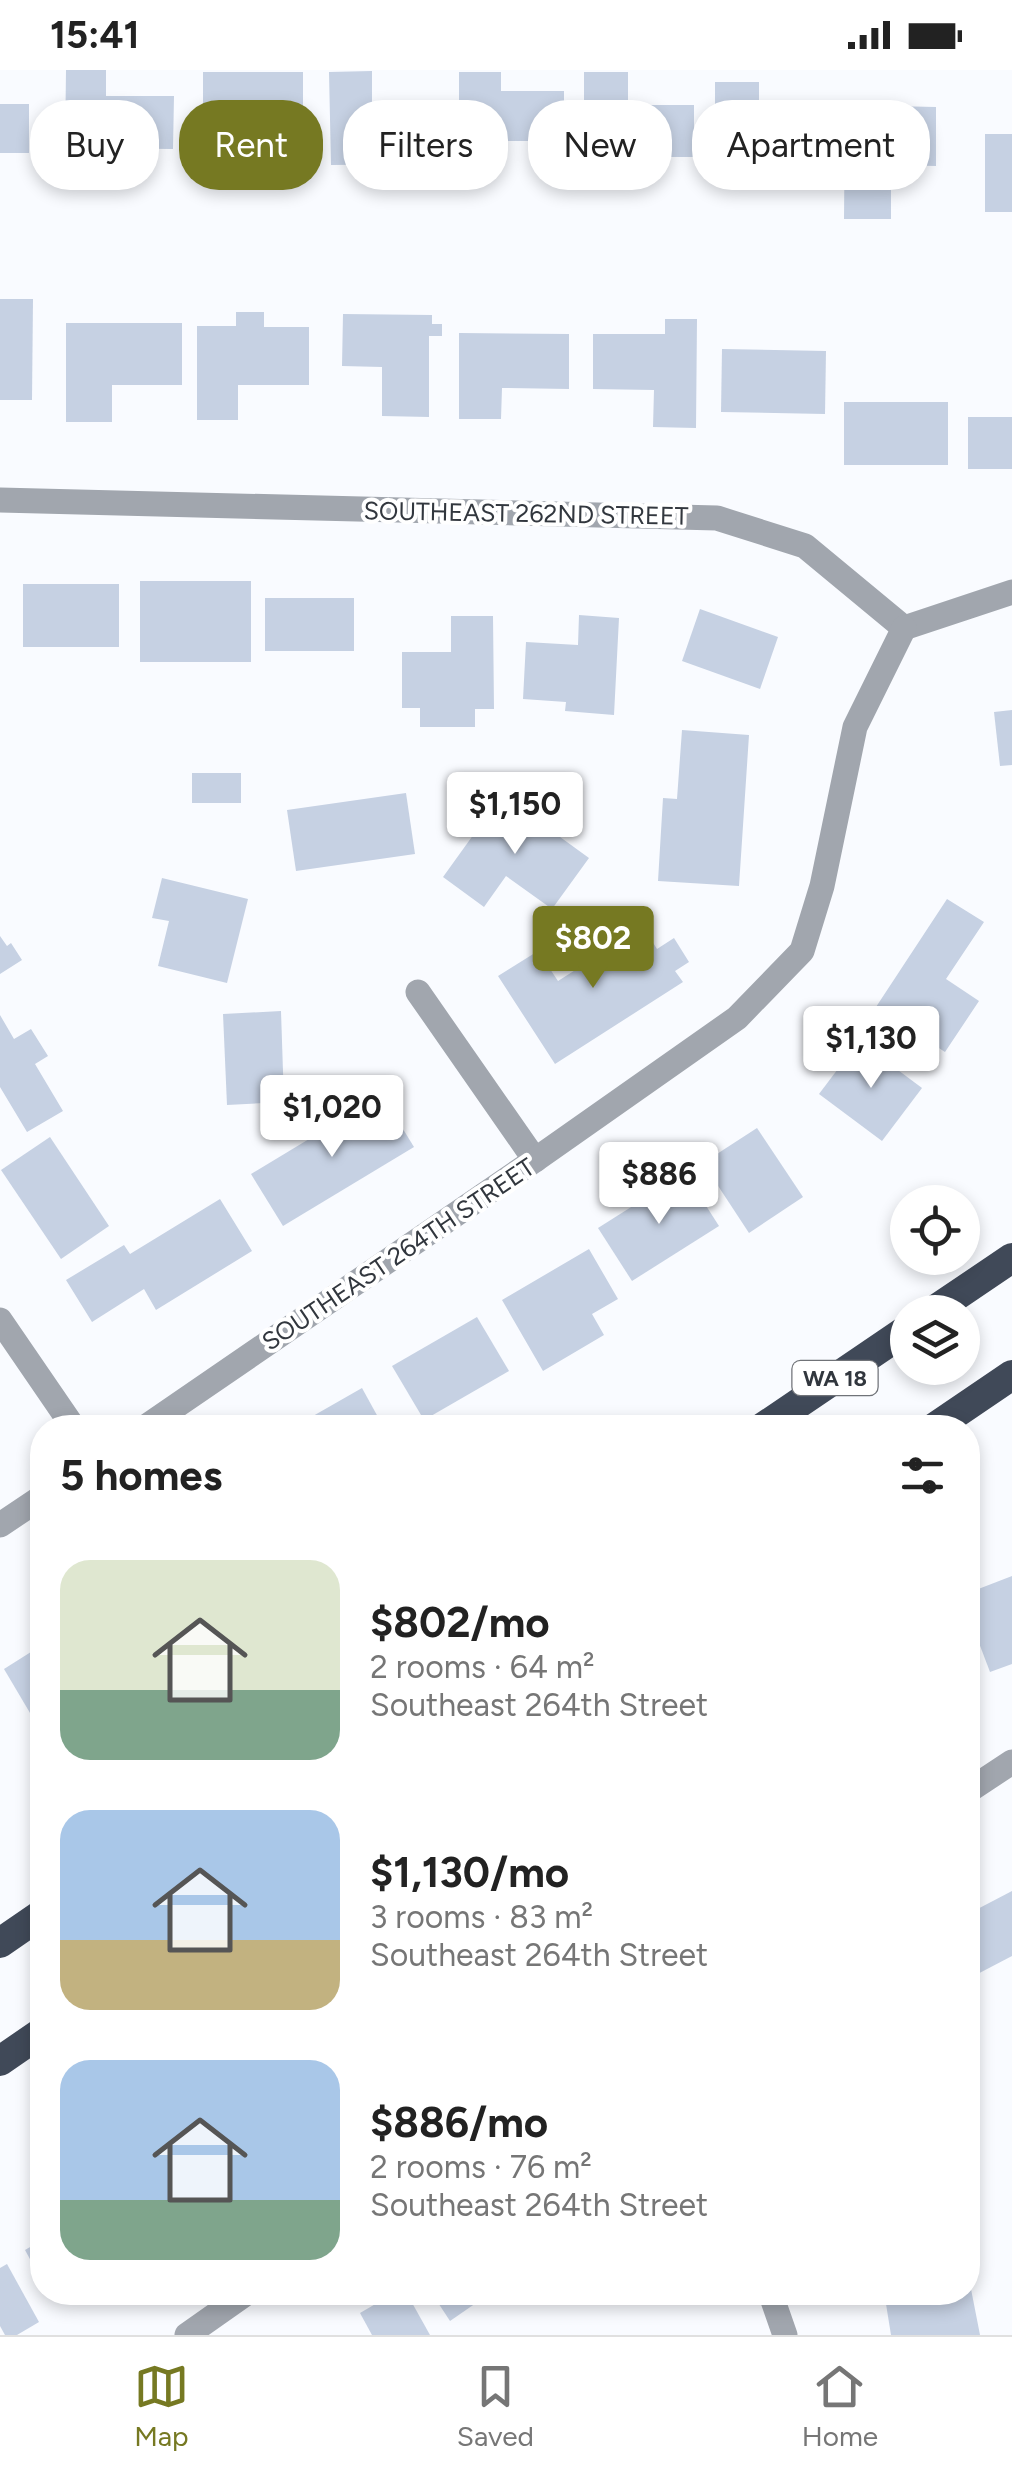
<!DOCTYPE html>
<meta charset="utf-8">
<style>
body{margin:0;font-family:Figtree,sans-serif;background:#f2f2f2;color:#222;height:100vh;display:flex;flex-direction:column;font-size:38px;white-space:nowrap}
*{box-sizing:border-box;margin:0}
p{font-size:32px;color:#767676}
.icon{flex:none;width:55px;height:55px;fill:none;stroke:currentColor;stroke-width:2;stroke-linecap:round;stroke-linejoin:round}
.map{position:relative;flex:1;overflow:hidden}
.sheet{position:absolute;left:30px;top:1345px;width:950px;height:890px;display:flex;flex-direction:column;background:#fff;border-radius:40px;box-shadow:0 5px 15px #0003}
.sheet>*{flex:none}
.guide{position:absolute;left:30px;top:30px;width:952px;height:90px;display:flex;gap:20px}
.controls{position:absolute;left:890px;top:1115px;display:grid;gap:20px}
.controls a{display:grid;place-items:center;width:90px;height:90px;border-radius:50%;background:#fff;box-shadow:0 5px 15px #0003;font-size:50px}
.price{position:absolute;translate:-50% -85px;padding:0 22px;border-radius:10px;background:#fff;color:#222;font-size:32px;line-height:65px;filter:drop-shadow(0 2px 5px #0008)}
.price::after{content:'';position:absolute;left:50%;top:60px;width:30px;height:22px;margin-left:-15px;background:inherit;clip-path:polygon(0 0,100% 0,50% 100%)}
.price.current{background:#767922;color:#fff}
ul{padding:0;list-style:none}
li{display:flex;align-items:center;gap:30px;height:250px;padding:0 30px}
li span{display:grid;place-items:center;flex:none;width:280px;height:200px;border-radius:30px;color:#555}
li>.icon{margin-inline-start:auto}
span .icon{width:120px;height:120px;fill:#fffc;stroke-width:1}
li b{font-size:42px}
h2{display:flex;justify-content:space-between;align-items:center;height:120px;padding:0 30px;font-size:42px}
.tag{padding:0 35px;border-radius:40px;background:#fff;box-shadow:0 5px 15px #0003;font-size:35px;line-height:90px}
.tag.current{background:#767922;color:#fff}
.status{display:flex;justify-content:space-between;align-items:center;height:70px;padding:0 50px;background:#fff;direction:ltr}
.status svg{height:28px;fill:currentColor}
.menu{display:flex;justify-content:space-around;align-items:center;height:140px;border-top:2px solid #e0e0e0;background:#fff;font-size:28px;color:#767676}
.menu a{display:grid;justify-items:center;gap:5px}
.menu .current{color:#767922}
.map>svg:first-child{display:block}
.building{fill:#c6d1e3}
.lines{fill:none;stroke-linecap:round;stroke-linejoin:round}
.minor{stroke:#a1a6ae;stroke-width:25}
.highway{stroke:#404958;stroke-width:30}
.labels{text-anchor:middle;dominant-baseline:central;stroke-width:8;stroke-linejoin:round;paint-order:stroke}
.shield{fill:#fff;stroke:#707378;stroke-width:2.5}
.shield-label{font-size:22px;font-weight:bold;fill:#32373e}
.street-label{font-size:25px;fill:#32373e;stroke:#fff}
</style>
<div class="status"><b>15:41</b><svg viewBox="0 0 49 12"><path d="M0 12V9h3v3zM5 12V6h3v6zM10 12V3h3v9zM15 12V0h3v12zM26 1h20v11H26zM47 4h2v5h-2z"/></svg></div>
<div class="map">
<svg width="1012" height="2265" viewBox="0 0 1012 2265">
<rect width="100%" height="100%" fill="#f9fbff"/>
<!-- building -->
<g class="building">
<polygon points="66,0 106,0 106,26 174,26 173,79 65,78"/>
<polygon points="372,1 372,35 438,34 439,94 331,95 329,2"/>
<rect x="203" y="2" width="100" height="60"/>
<polygon points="459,2 501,2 501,21 564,21 564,71 459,71"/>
<polygon points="584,2 628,2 628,35 694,35 694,87 584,87"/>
<polygon points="715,12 759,12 759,34 825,34 825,86 715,86"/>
<rect x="0" y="34" width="29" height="49"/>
<polygon points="845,35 936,37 936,96 891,95 891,149 844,149"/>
<rect x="985" y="64" width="27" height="78"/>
<polygon points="0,229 33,229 32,330 0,330"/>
<polygon points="236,242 264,242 264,257 309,257 309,315 238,315 238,350 197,350 197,256 236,256"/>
<polygon points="343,244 432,245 432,254 442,254 442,266 429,266 429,347 382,346 382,297 342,296"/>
<polygon points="665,249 697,249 696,358 653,357 654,320 593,319 593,264 665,264"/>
<polygon points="66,253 182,253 182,315 112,315 112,352 66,352"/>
<polygon points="459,263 569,264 569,319 502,318 501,349 459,349"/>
<polygon points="722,279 826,281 825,344 721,342"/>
<rect x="844" y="332" width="104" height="63"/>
<rect x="968" y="347" width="44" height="52"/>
<rect x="140" y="511" width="111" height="81"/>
<rect x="23" y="514" width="96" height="63"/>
<rect x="265" y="528" width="89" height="53"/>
<polygon points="700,539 778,567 760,619 682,591"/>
<polygon points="579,545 619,548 614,645 565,641 566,632 523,629 526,572 578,575"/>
<polygon points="451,546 493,546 494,639 475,639 475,657 420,657 420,638 402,638 402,582 451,582"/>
<polygon points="1012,640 1012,695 1000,696 994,642"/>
<polygon points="682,660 749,665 739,816 658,811 663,728 677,729"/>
<rect x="192" y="703" width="49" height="30"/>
<polygon points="406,723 415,784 296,801 287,740"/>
<polygon points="502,725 589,788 552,839 506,806 484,837 443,807"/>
<polygon points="162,808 248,829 227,913 158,896 169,851 152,848"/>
<polygon points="947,829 984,852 946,909 979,931 945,982 876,937"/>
<polygon points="643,857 657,879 674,868 689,892 675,901 683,912 555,994 498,906 538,881 558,911"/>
<polygon points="0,866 7,876 11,873 22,890 0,904"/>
<polygon points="281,941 284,1032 227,1035 223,944"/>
<polygon points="0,945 14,969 31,959 48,986 35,994 63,1041 27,1062 0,1017"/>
<polygon points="859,971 922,1018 882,1071 819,1024"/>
<polygon points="382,1025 414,1077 283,1156 251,1104"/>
<polygon points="757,1058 803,1127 749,1163 703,1093"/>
<polygon points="50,1067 109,1156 61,1189 1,1100"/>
<polygon points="685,1103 719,1156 632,1211 598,1158"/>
<polygon points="220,1129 252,1181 156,1240 144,1219 92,1252 66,1210 124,1175 130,1184"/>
<polygon points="589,1179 618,1229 592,1244 604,1265 543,1301 502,1230"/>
<polygon points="477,1247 509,1301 424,1350 392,1296"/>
<polygon points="362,1318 384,1358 292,1358"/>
<polygon points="1012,1506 1012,1594 990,1602 968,1544 968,1523"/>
<polygon points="42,1575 42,1642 33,1648 4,1599"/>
<polygon points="1012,1821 1012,1886 968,1909 968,1844"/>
<polygon points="42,2170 42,2211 25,2180"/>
<polygon points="7,2194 39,2252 17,2265 5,2265 0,2256 0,2198"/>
<polygon points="968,2219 971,2219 980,2265 891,2265 886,2234 950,2222 968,2222"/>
<polygon points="396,2222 406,2222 430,2265 372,2265 360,2243"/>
<polygon points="431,2222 492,2222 450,2251"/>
</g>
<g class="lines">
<!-- minor -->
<g class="minor">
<polyline points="0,430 717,448 805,476 904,558"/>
<polyline points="904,558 1012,522"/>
<polyline points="418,922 535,1090"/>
<polyline points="0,1250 74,1358"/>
<polyline points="144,1358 535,1090 737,948 802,881 822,816 855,657 904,558"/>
<polyline points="0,1455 42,1427"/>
<polyline points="968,1721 1012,1692"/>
<polyline points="770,2222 785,2265"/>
<polyline points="187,2265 248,2222"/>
</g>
<!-- highway -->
<g class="highway">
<polyline points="932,1242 1012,1188"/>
<polyline points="762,1358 908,1259"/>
<polyline points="934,1358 1012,1305"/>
<polyline points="0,1873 42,1844"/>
<polyline points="0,1991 42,1962"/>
</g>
</g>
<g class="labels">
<!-- shield labels -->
<rect class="shield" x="792.5" y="1291" width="85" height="34" rx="8"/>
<g class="shield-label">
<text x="835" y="1308">WA 18</text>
</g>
<!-- street labels -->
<g class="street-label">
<text transform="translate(526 443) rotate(1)">SOUTHEAST 262ND STREET</text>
<text transform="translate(398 1184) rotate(-34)">SOUTHEAST 264TH STREET</text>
</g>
</g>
</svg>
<div class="controls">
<a><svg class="icon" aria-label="locate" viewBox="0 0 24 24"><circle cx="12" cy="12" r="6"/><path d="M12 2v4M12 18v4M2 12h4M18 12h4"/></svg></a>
<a><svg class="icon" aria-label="layers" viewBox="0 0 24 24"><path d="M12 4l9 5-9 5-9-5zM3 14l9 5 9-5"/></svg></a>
</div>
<b class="price" style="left:515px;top:787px">$1,150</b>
<b class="price current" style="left:593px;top:921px">$802</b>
<b class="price" style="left:871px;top:1021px">$1,130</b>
<b class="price" style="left:332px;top:1090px">$1,020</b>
<b class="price" style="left:659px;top:1157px">$886</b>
<div class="guide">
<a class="tag">Buy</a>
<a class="tag current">Rent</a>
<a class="tag">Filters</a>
<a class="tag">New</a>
<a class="tag">Apartment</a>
</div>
<section class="sheet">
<h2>5 homes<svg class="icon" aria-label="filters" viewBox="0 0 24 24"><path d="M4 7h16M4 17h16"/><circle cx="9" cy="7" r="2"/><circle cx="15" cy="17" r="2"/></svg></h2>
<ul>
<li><span style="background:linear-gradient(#dfe7d0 65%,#7fa58c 0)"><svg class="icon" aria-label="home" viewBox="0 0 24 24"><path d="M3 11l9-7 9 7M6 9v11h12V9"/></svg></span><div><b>$802/mo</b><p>2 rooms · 64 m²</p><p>Southeast 264th Street</p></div></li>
<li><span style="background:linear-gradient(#a9c7e8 65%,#c2b280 0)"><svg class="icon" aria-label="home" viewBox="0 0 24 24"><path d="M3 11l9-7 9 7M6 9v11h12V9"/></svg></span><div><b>$1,130/mo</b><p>3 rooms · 83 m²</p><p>Southeast 264th Street</p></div></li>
<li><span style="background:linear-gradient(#a9c7e8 70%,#7fa58c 0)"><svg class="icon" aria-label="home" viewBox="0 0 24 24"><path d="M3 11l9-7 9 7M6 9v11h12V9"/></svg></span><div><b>$886/mo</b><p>2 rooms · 76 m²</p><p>Southeast 264th Street</p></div></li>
</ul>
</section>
</div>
<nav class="menu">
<a class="current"><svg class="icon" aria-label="map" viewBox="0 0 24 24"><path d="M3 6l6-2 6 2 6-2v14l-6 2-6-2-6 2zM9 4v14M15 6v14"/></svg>Map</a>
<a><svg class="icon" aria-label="saved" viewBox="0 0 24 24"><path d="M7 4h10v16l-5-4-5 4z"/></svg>Saved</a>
<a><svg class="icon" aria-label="home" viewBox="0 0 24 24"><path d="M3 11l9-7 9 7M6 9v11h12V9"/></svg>Home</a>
</nav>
